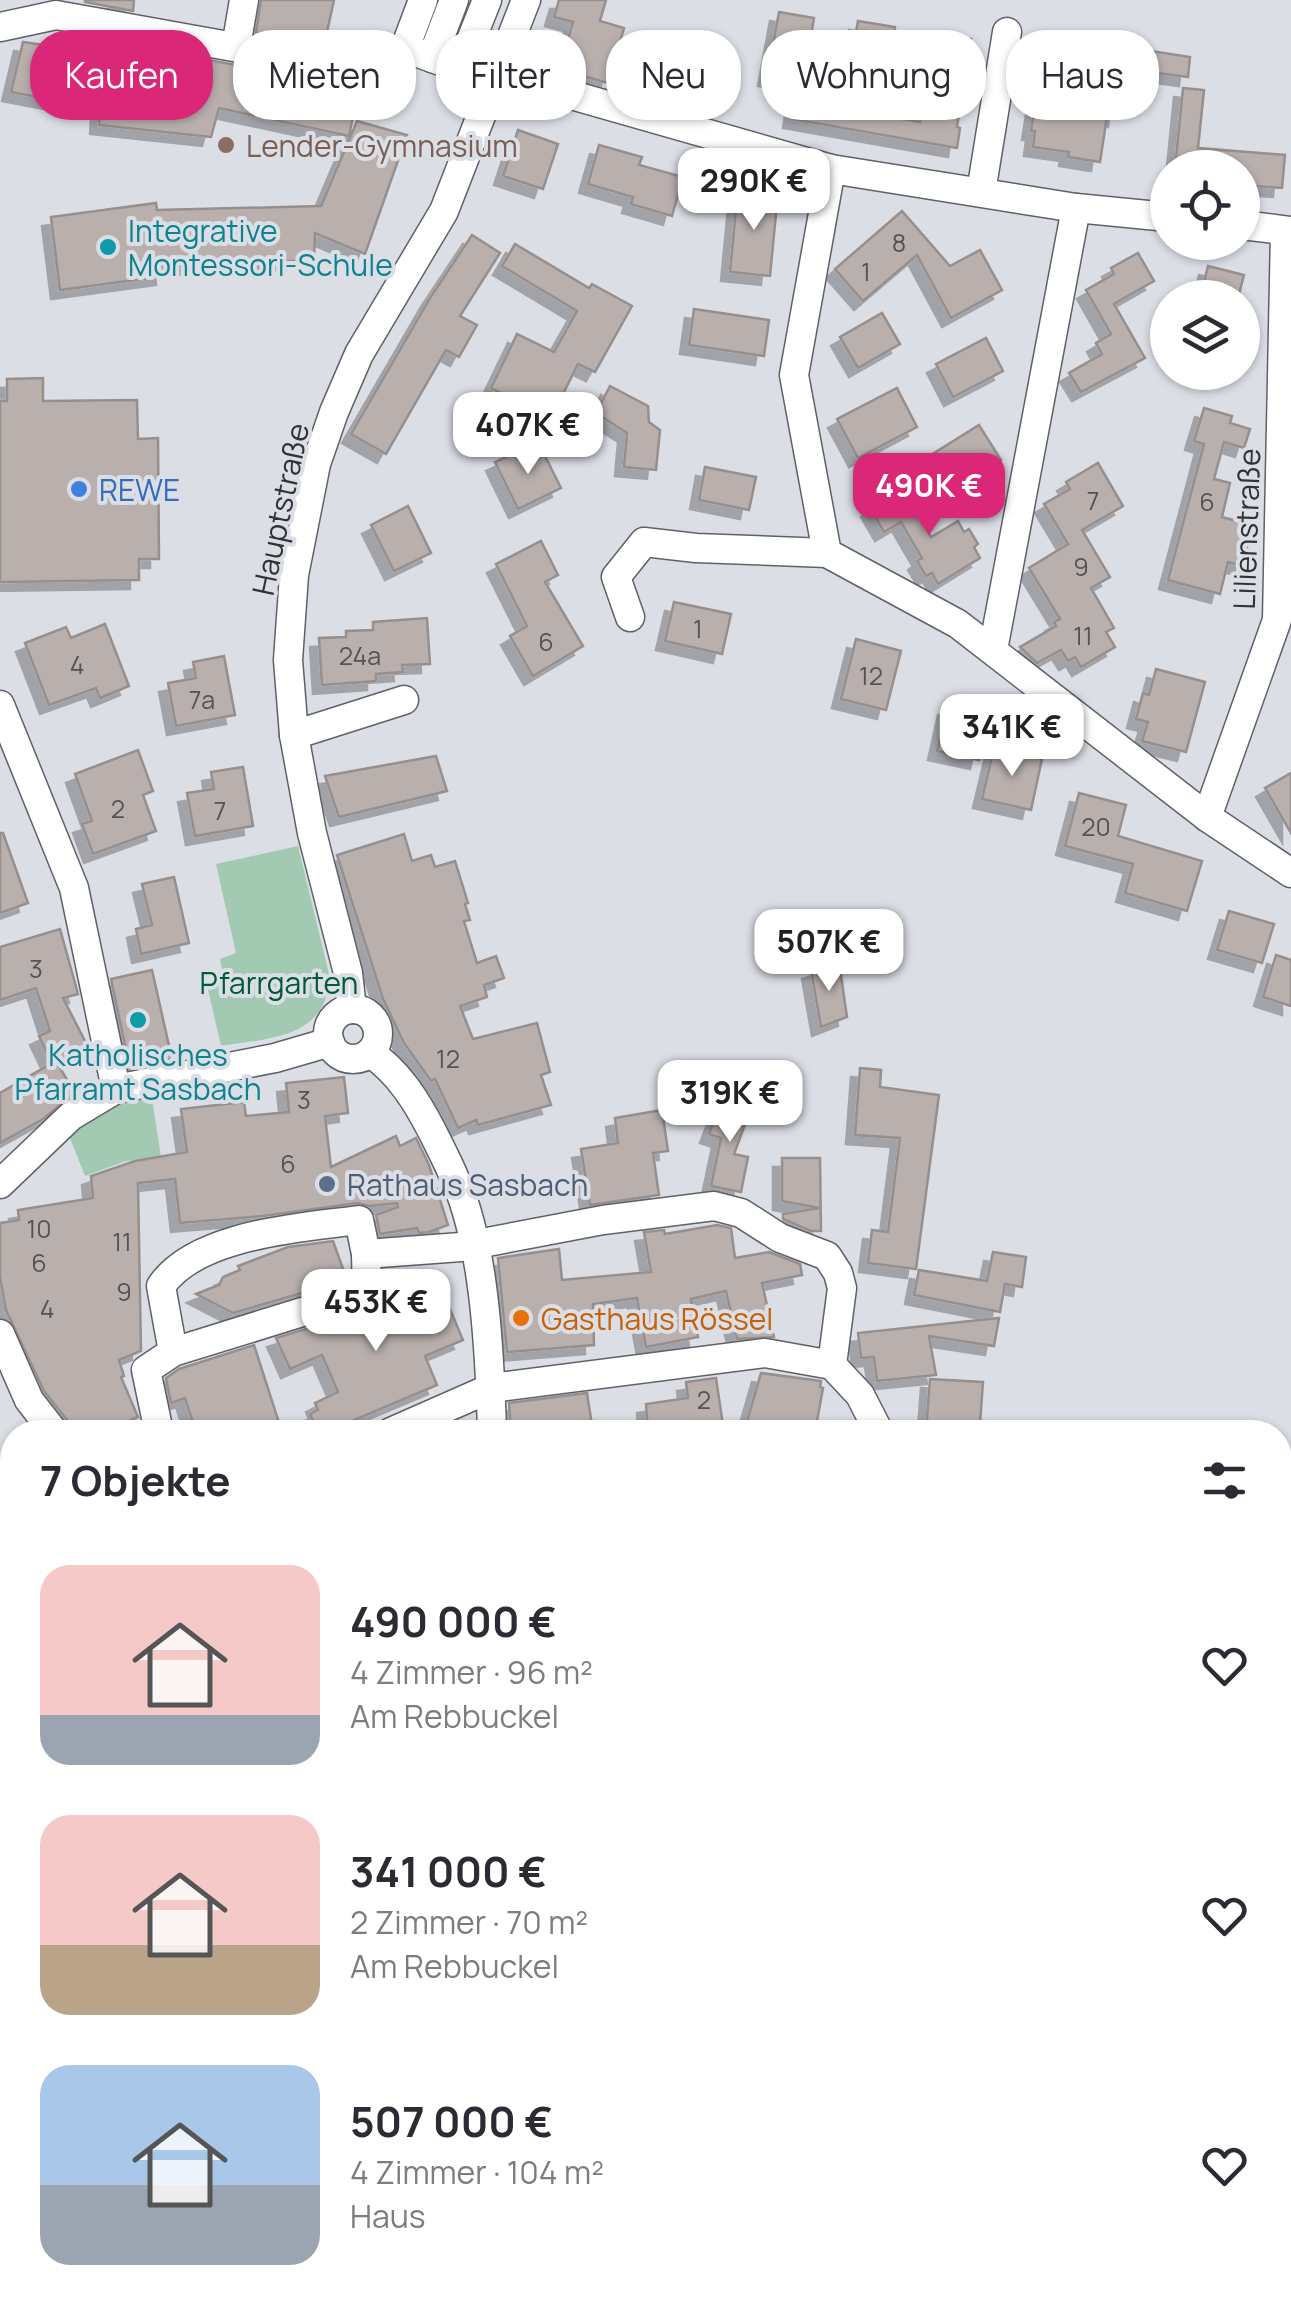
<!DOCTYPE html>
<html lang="de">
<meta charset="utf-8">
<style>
body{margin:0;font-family:Manrope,sans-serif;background:#f7f7f7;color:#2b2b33;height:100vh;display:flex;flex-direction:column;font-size:38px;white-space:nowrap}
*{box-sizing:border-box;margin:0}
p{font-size:32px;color:#7c7c81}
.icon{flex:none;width:55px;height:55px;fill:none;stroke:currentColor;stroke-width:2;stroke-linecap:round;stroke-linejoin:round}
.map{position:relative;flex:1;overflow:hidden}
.panel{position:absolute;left:0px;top:1420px;width:1292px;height:890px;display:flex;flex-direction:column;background:#fff;border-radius:40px 40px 0 0;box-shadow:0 2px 8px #0004}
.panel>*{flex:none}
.guide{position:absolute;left:30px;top:30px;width:1232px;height:90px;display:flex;gap:20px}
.tools{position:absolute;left:1150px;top:150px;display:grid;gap:20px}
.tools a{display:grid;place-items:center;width:110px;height:110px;border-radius:50%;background:#fff;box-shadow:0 2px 8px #0004;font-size:50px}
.price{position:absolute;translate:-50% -85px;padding:0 22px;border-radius:20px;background:#fff;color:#222;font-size:32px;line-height:65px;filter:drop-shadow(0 2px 5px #0008)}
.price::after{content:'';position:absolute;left:50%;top:60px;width:30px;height:22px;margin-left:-15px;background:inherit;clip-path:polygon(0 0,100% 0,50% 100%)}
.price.selected{background:#db2777;color:#fff}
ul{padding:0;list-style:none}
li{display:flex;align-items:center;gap:30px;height:250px;padding:0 40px}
li span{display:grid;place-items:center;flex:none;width:280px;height:200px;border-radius:30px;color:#555}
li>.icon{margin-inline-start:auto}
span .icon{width:120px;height:120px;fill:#fffc;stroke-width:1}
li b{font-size:42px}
h2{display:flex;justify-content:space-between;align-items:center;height:120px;padding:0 40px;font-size:42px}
.chip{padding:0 35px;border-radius:40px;background:#fff;box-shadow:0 2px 8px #0004;font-size:35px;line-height:90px}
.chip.selected{background:#db2777;color:#fff}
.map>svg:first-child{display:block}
.green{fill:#a2c9b2}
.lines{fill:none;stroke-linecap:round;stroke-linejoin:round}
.stream{stroke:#8fb3d8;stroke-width:8}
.building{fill:#b9b0ae;stroke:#978f8d;stroke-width:2.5;filter:url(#shadow)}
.minor-casing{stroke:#5f6168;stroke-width:31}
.minor{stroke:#fff;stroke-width:28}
.education-dot{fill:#8d6e63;stroke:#dcdee6;stroke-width:4}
.culture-dot{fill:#0f9aa8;stroke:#dcdee6;stroke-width:4}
.shop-dot{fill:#3f7fe0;stroke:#dcdee6;stroke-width:4}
.service-dot{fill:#5c6f8a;stroke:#dcdee6;stroke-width:4}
.food-dot{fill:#e8710a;stroke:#dcdee6;stroke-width:4}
.labels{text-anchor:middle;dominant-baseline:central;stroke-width:8;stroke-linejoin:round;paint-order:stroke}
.number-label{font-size:25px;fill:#545253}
.education-label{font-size:30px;fill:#785e54;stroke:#dcdee6;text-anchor:start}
.culture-label{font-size:30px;fill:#0d838f;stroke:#dcdee6;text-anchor:start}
.shop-label{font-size:30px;fill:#366cbe;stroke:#dcdee6;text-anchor:start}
.street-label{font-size:30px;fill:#323335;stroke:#dcdee6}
.park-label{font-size:30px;fill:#005b38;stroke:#dcdee6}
.service-label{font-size:30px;fill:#4e5e75;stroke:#dcdee6;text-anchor:start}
.food-label{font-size:30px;fill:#c56008;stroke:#dcdee6;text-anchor:start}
</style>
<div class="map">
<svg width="1291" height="2310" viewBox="0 0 1291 2310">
<defs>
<filter id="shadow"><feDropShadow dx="-9" dy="9" stdDeviation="0" flood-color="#0004"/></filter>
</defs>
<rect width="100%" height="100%" fill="#dcdee6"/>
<!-- green -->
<g class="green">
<path d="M 298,846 L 330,978 C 325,1039 269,1038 221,1046 L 206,981 L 223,977 L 220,959 L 236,953 L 216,864 Z"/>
<polygon points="151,1092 161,1157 126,1161 85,1176 68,1133 110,1103"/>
<polygon points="12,2295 12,2298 132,2298 133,2303 145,2305 146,2310 0,2310 0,2302"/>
<polygon points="797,2298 908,2298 868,2310 800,2310"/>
</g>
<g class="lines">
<!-- stream -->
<g class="stream">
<polyline points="1280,1657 1291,1658"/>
<polyline points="0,1739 12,1735"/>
</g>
</g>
<!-- building -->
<g class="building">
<polygon points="85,0 134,0 133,11 85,2"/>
<polygon points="261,0 334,0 317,78 359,87 349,136 219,108 211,137 99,125 100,109 11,92 23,42 71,49 74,36 264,70 274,69 281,63 284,48 277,39 256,33"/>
<polygon points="559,0 606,0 600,21 624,28 608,83 559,69 573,22 554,17"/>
<polygon points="779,12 814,18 803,83 767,77"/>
<polygon points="858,21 895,27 881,114 885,116 920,122 934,34 971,39 957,127 960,128 957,148 792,119 795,100 843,107"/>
<polygon points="1138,49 1190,57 1188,77 1135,70"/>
<polygon points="1055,76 1121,86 1117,118 1107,116 1100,162 1068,157 1069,152 1033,147 1035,131 1031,131 1039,80 1054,82"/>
<polygon points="1183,88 1204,90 1198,148 1285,155 1282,188 1242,185 1242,168 1175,168"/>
<polygon points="357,121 407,135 365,254 315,233 314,260 164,267 165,276 60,290 51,217 156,203 157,210 321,206"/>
<polygon points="518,130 558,144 543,189 503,176"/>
<polygon points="599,145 642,157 639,165 683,177 672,216 631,204 633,197 588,184"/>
<polygon points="738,189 778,193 770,276 730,272"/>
<polygon points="902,211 950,266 980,250 1002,290 951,318 917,255 863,301 835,269"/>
<polygon points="472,235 500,253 460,316 477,325 459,357 446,350 386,454 351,434 430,298"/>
<polygon points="515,244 589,288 592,284 632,306 595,372 578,364 551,418 491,388 517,334 554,352 577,311 502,266"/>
<polygon points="1138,253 1154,281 1114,304 1145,358 1081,392 1069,373 1102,354 1096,343 1111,334 1086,290 1114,274 1111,268"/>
<polygon points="1208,266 1244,275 1238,298 1200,298"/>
<polygon points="694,309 769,320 764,356 689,345"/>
<polygon points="882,313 900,344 858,368 840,337"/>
<polygon points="986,338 1003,371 953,397 936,364"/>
<polygon points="43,378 43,401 137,400 138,439 158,438 159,559 139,559 139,580 0,582 0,401 7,401 7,379"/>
<polygon points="610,386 648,406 649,422 660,430 656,470 624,467 627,433 596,413"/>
<polygon points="897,388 917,427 858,458 837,419"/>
<polygon points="1204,408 1232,416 1230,423 1250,429 1244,448 1224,442 1214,479 1230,483 1222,517 1252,525 1243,566 1228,562 1220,594 1168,580 1204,444 1194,441"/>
<polygon points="979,425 1001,460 953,490 931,455"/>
<polygon points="527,447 532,458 543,452 561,488 518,509 495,462"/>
<polygon points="1098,463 1123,506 1082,530 1110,577 1091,588 1114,628 1106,632 1115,647 1081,667 1075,657 1068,661 1061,650 1037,663 1020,647 1056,626 1054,622 1060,619 1029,568 1068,544 1044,504 1070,489 1066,482"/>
<polygon points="705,467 756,477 749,510 699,500"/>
<polygon points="903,489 931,537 958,521 964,532 969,529 978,544 974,547 980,558 938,584 932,573 926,576 917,561 922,558 901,522 884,532 870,508"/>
<polygon points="408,506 431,553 394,571 371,525"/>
<polygon points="541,541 558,575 545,582 583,646 533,676 510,636 527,626 496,564"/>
<polygon points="674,602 731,614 722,654 665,641"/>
<polygon points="427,618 430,664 402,665 403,672 376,674 376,681 322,685 319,638 346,637 346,631 373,630 373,622"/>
<polygon points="105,624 129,686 100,698 96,688 49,705 25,643 66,627 71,638"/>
<polygon points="856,639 901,651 886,710 841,699"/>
<polygon points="224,656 235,715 176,726 168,683 196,678 193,662"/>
<polygon points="1156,669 1205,682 1186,752 1142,741 1148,722 1136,719 1143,693 1149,695"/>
<polygon points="947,706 989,715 979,760 937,751"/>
<polygon points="994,748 1042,759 1031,810 982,799"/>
<polygon points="138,750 153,791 143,795 156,831 93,854 82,824 92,821 75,774"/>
<polygon points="436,756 447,791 339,817 325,776"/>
<polygon points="243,767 253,826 195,836 187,793 214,789 211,772"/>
<polygon points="1291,773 1291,833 1265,788"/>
<polygon points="1079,793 1126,805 1118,836 1202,861 1187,911 1125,893 1133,864 1065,846"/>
<polygon points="0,833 3,833 28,903 0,913"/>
<polygon points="404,834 412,861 431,855 435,867 455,861 468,903 465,904 470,920 464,921 477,963 496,956 504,978 484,985 487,997 460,1006 473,1039 537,1023 550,1072 541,1075 551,1105 478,1125 476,1120 458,1128 435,1079 431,1081 404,1043 383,999 337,855"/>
<polygon points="174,877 189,943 141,954 136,929 152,925 142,884"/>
<polygon points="1229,911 1274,924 1262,963 1217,950"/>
<polygon points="60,929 78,994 63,998 88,1047 57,1063 75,1093 43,1119 0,1143 0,1093 52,1063 39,1036 50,1031 36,988 0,1000 0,947"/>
<polygon points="1276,955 1291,960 1291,1006 1263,997"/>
<polygon points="839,962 847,1017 821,1027 811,970"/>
<polygon points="152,970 172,1059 130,1069 111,979"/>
<polygon points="860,1068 881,1070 880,1087 939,1095 916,1269 868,1263 872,1230 888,1232 900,1138 855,1135"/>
<polygon points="344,1077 348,1113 325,1116 331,1167 396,1136 400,1146 416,1138 429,1165 448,1225 429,1232 419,1233 417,1228 380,1234 376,1215 398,1207 397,1203 369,1206 358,1203 263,1216 180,1223 175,1179 138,1183 141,1351 119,1360 124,1376 121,1377 138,1417 105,1432 71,1432 68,1421 44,1391 6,1310 0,1277 0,1223 19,1220 18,1210 93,1198 91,1176 135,1161 187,1152 181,1109 244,1102 246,1116 289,1112 286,1083"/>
<polygon points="723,1097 751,1108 734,1154 748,1157 741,1192 711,1186 721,1138 709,1134"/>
<polygon points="662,1110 668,1151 653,1153 659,1195 590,1205 581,1149 618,1143 615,1118"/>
<polygon points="782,1158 820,1158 821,1231 811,1231 783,1219 783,1214 819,1208 782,1201"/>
<polygon points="717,1225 731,1228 735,1258 769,1252 800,1264 802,1275 762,1283 774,1337 737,1339 726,1291 691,1299 698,1337 646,1347 637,1298 593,1304 594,1345 507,1352 498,1258 559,1249 562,1280 651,1272 644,1232 664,1230 665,1234"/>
<polygon points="333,1241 347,1280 233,1313 196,1294 219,1285 223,1277 240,1270 238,1266 288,1247"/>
<polygon points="993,1252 1026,1257 1022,1287 1005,1284 1000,1312 914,1295 919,1270 987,1281"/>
<polygon points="436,1276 463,1340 425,1356 437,1385 352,1421 355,1428 344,1432 318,1432 310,1414 318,1410 315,1403 338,1392 322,1355 290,1369 276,1338 372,1309"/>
<polygon points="999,1318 994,1346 929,1336 936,1375 877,1381 874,1357 861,1358 858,1333"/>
<polygon points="254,1345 282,1432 196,1432 185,1398 171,1403 166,1378 179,1369"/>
<polygon points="761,1373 821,1381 820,1387 823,1388 815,1432 744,1432"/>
<polygon points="716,1378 724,1432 648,1432 646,1404 688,1398 686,1382"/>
<polygon points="930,1379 983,1382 980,1424 967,1423 966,1432 926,1432"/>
<polygon points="587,1393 592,1425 550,1432 528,1432 527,1428 511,1431 509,1403"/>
</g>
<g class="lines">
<!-- minor casing -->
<g class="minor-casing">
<g id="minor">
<polyline points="423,0 405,48 495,81"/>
<polyline points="0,27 56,15 267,53"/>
<polyline points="236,47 244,0"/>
<polyline points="432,58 454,0"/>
<polyline points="460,68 487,0"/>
<polyline points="498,74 831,169 1076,208 1168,217"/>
<polyline points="831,169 794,375 827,553 958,624 1207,817 1291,873"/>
<polyline points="981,192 1007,32"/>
<polyline points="1242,225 1291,231"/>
<polyline points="630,617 616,577 644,542 696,548 827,553"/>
<polyline points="993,650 1076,208"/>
<polyline points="0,705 74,888 116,1089"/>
<polyline points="294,735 404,700"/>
<polyline points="1207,817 1277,620 1285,231"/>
<polyline points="352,1009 348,973 312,833 294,735 288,660 294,575 316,464 334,412 359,354 444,211 526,0"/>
<circle cx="353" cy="1034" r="25"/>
<path d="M 370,1053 C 398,1071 417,1102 432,1131 C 445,1157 458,1182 466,1209 C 486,1274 490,1364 492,1432"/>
<polyline points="0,1184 71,1116 116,1089 275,1058 330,1042"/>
<polyline points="366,1254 461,1247 603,1220 714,1206 741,1213 780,1238 827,1256 838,1273 842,1288 832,1365"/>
<polyline points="0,1334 29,1400 54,1432"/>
<path d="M 159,1432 L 146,1370 L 173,1352 L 161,1286 C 196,1234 301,1228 359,1220 L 366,1254 L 367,1292 L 173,1352"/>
<polyline points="391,1432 491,1388 765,1353 832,1365 860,1395 879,1432"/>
<polyline points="1280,1632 1291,1632"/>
<polyline points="1280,1687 1291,1686"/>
<polyline points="0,1720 12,1717"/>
<polyline points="0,1760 12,1756"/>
<polyline points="179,2298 180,2310"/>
<polyline points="684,2298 688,2310"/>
<polyline points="1083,2310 1097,2306"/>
</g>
</g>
<!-- minor -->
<use href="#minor" class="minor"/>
</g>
<!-- markers -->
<circle class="education-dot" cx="226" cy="145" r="10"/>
<g class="culture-dot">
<circle cx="108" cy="247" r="10"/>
<circle cx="138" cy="1020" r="10"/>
</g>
<circle class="shop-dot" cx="79" cy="489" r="10"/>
<circle class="service-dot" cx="327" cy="1184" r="10"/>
<circle class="food-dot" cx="521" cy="1318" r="10"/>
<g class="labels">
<!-- number labels -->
<g class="number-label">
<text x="899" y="242">8</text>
<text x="866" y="271">1</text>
<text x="1093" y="500">7</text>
<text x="1207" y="501">6</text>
<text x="1081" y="566">9</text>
<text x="698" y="628">1</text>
<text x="1083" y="635">11</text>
<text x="546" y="641">6</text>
<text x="360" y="655">24a</text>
<text x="77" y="664">4</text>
<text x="871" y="675">12</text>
<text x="202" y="699">7a</text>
<text x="118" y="808">2</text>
<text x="220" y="810">7</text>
<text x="1096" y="826">20</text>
<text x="36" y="968">3</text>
<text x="448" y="1058">12</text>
<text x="304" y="1099">3</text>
<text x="288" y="1163">6</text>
<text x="39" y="1228">10</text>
<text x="122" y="1241">11</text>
<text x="39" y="1262">6</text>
<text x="124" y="1291">9</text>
<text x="47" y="1308">4</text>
<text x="704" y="1399">2</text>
</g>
<!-- education labels -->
<g class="education-label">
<text x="246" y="145">Lender-Gymnasium</text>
</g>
<!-- culture labels -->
<g class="culture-label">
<text x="128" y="230">Integrative<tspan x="128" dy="34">Montessori-Schule</tspan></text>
<text x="138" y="1054" text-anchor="middle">Katholisches<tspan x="138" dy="34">Pfarramt Sasbach</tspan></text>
</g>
<!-- shop labels -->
<g class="shop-label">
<text x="99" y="489">REWE</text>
</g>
<!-- street labels -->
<g class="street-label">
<text transform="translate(280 509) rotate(-78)">Hauptstraße</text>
<text transform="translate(1246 529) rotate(-88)">Lilienstraße</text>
</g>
<!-- park labels -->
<g class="park-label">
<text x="279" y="982">Pfarrgarten</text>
</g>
<!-- service labels -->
<g class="service-label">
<text x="347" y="1184">Rathaus Sasbach</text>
</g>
<!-- food labels -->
<g class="food-label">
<text x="541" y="1318">Gasthaus Rössel</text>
</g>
</g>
</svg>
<div class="tools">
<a><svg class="icon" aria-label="locate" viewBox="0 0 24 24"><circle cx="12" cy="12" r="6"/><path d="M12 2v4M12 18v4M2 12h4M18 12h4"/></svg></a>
<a><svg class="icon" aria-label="layers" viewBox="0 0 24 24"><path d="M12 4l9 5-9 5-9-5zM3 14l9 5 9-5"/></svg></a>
</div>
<b class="price" style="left:754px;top:233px">290K €</b>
<b class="price" style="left:528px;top:477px">407K €</b>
<b class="price selected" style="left:929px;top:538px">490K €</b>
<b class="price" style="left:1012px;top:779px">341K €</b>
<b class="price" style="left:829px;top:994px">507K €</b>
<b class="price" style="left:730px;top:1145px">319K €</b>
<b class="price" style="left:376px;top:1354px">453K €</b>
<div class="guide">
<a class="chip selected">Kaufen</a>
<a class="chip">Mieten</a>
<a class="chip">Filter</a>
<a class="chip">Neu</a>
<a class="chip">Wohnung</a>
<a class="chip">Haus</a>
</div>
<section class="panel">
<h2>7 Objekte<svg class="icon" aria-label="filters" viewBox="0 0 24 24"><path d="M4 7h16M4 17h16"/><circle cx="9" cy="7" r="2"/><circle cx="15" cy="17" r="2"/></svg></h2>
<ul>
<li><span style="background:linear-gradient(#f6c9c9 75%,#9aa5b1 0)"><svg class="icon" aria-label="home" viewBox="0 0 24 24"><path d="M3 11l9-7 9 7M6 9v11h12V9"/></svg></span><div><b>490 000 €</b><p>4 Zimmer · 96 m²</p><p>Am Rebbuckel</p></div><svg class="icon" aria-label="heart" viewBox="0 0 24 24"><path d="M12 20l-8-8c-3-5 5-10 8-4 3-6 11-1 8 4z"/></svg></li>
<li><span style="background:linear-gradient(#f6c9c9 65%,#b9a48a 0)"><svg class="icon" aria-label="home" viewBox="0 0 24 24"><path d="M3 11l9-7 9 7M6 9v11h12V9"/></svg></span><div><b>341 000 €</b><p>2 Zimmer · 70 m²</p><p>Am Rebbuckel</p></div><svg class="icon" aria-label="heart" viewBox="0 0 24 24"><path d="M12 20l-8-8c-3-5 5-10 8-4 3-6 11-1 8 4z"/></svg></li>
<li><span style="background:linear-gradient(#a9c7e8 60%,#9aa5b1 0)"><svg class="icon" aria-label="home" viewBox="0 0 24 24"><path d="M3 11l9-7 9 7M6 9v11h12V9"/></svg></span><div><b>507 000 €</b><p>4 Zimmer · 104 m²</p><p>Haus</p></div><svg class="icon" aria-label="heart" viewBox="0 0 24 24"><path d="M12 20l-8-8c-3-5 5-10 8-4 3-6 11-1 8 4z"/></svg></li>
</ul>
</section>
</div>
